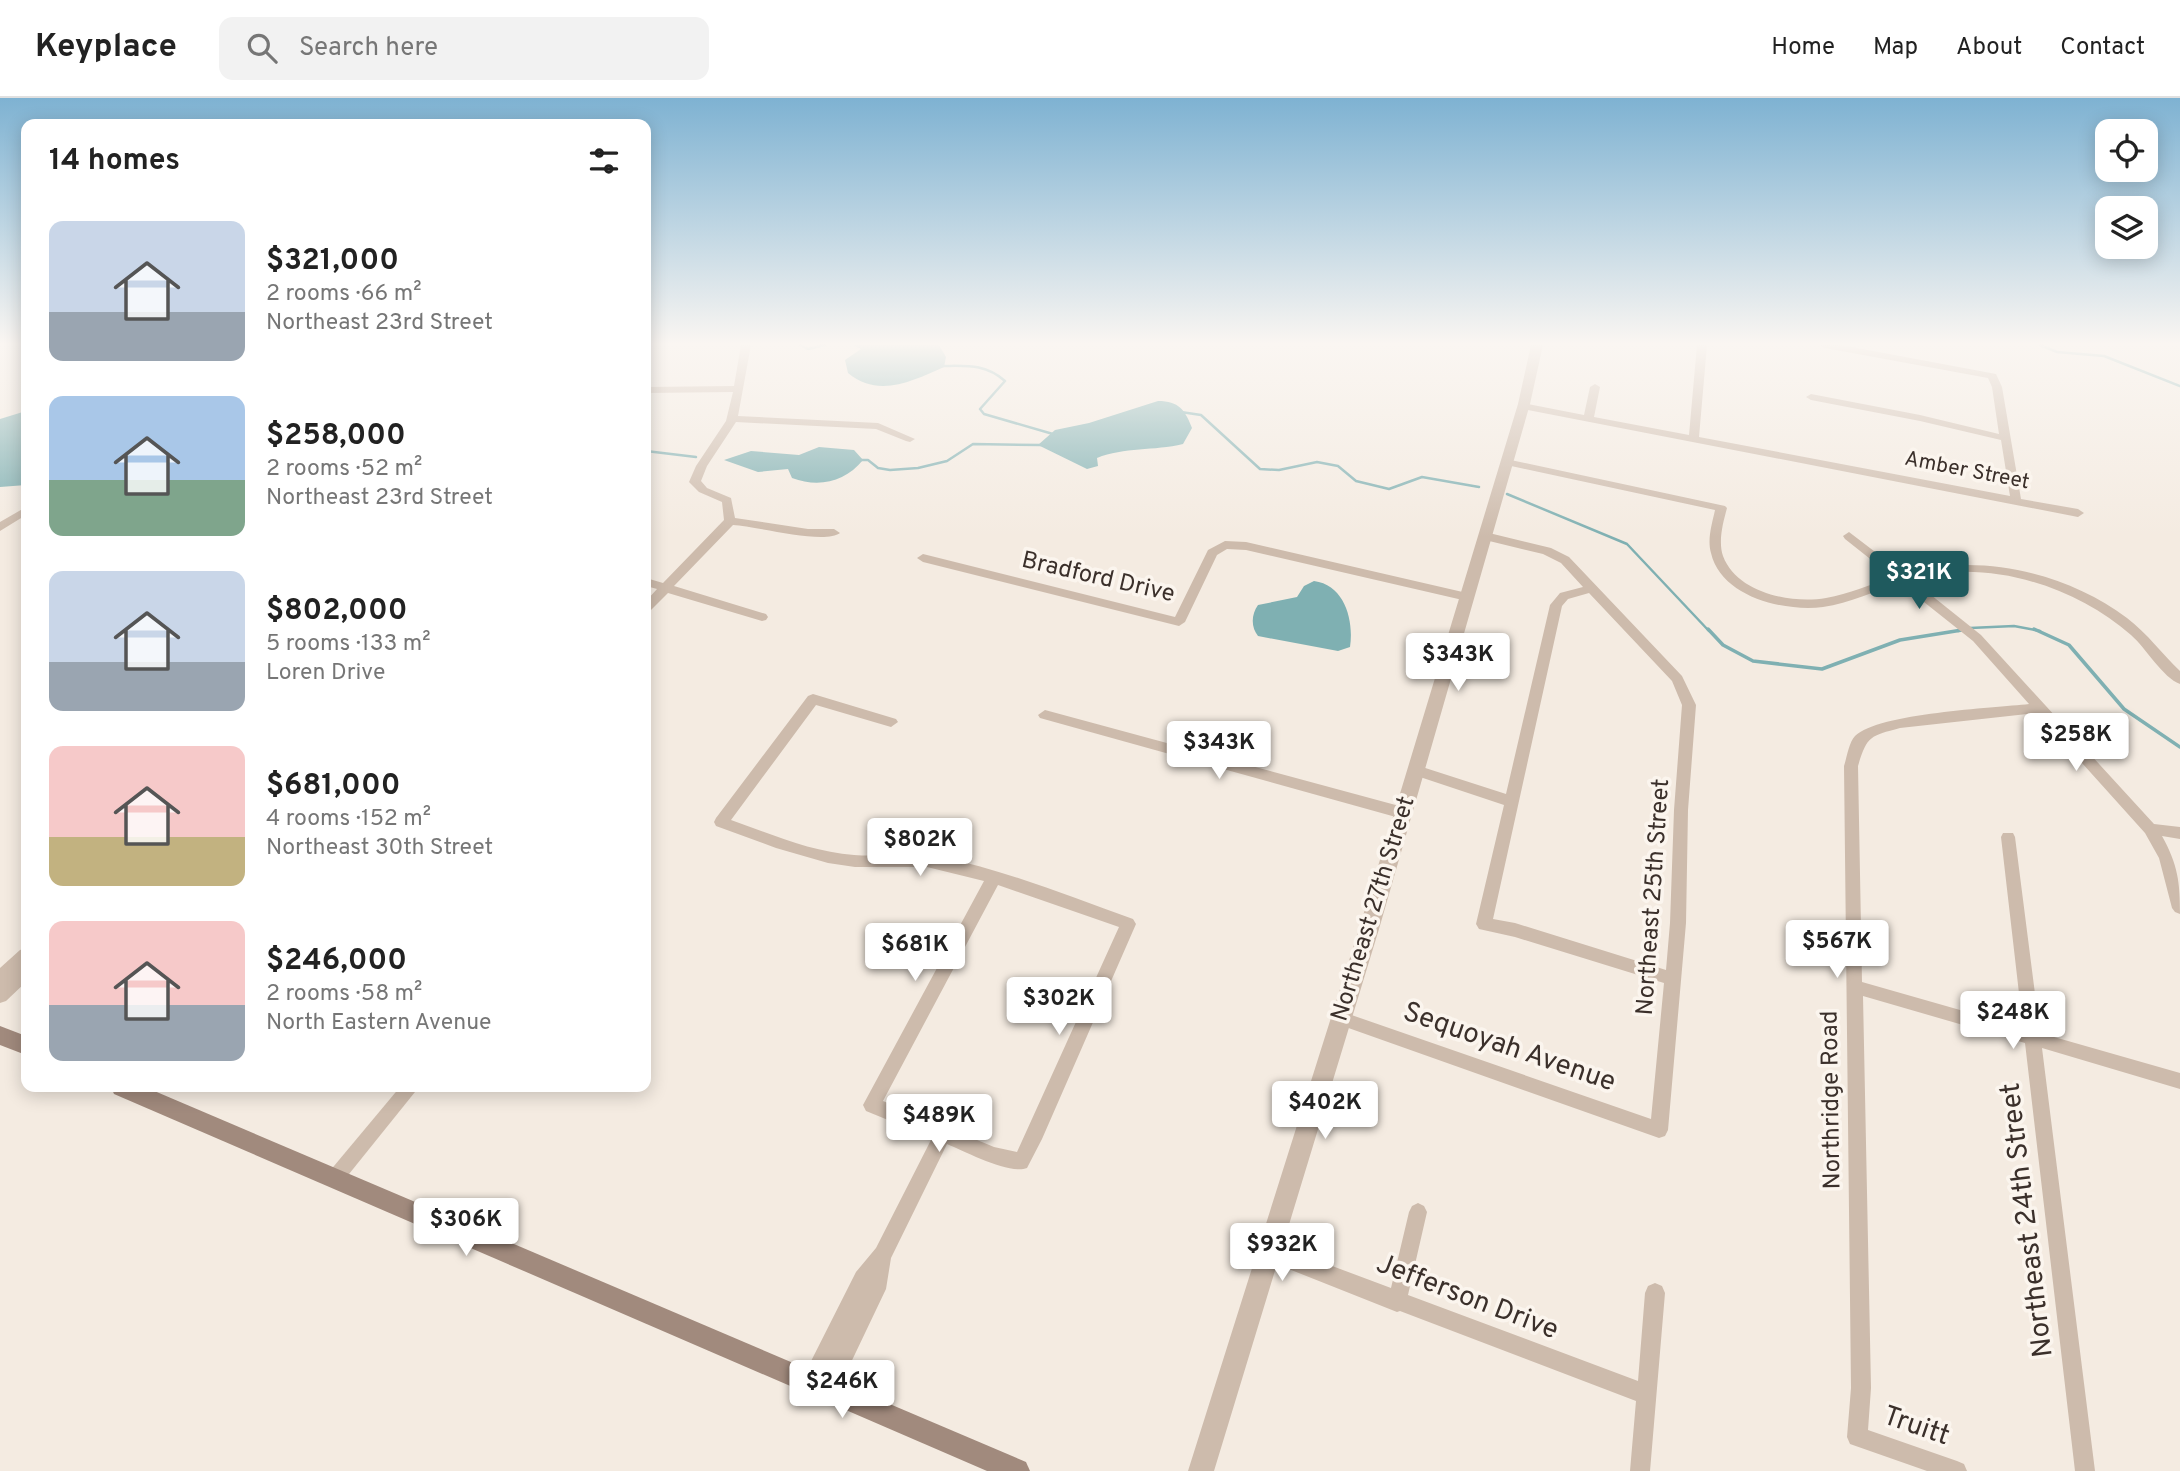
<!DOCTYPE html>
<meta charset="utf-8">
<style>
body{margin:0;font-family:Overpass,sans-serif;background:#f2f2f2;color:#222;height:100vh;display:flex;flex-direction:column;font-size:26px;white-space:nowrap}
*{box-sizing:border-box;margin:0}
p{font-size:23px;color:#767676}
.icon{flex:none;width:38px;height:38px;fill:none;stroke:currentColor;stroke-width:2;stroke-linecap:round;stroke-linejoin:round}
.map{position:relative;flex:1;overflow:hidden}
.drawer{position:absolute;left:21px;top:21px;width:630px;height:973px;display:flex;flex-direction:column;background:#fff;border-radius:14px;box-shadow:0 4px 18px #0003}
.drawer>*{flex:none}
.tools{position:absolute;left:2095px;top:21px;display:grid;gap:14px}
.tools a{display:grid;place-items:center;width:63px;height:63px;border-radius:14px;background:#fff;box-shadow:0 4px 18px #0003;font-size:35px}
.price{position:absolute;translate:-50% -60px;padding:0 16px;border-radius:7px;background:#fff;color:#222;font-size:23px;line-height:46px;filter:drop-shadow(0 2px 4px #0008)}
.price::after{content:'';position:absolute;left:50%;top:42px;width:21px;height:16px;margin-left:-10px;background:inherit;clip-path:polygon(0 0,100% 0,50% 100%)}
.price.on{background:#1f5a5e;color:#fff}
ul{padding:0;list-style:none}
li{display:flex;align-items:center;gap:21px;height:175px;padding:0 28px}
li span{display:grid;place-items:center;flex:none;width:196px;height:140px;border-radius:14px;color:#555}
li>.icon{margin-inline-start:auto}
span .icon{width:84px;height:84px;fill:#fffc;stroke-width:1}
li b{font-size:30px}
h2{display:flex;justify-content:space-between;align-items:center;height:84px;padding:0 28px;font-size:30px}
header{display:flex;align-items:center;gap:42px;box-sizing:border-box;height:98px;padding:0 35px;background:#fff;border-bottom:2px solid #e0e0e0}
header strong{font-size:33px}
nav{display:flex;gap:38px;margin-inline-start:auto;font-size:24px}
.search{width:490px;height:63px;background:#f2f2f2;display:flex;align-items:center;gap:18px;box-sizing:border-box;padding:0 24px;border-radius:14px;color:#767676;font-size:26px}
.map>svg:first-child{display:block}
.water{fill:#7fb0b2}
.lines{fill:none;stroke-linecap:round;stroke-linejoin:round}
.stream-far1{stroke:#7fb0b2;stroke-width:2.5}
.stream{stroke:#7fb0b2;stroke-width:3.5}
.minor{fill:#cdbbac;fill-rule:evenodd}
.tertiary{fill:#cdbbac;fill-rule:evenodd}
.secondary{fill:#a18a7d;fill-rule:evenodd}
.labels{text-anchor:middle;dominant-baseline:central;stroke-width:7;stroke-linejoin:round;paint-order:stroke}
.far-street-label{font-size:21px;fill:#3b302b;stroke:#fbf5ee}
.street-label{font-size:24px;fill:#3b302b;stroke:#fbf5ee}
.near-street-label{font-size:28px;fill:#3b302b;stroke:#fbf5ee}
</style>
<header>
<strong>Keyplace</strong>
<div class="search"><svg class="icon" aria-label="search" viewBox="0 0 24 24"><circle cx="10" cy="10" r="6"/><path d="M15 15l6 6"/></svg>Search here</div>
<nav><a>Home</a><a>Map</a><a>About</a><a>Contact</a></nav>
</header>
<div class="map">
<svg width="2180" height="1373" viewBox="0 0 2180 1373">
<rect width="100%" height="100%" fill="#f4ebe1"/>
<!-- water -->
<g class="water">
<path d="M 853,247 L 939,247 L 946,259 L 944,269 C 914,282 879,301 848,275 L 845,262 L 861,251 Z"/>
<path d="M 1158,303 C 1179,303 1185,312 1192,330 L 1183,346 C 1154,353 1124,349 1097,360 L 1098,368 L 1087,371 L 1038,347 L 1055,332 L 1089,325 Z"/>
<polygon points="26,313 26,387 0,389 0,321"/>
<path d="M 819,349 L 854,352 L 863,362 C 845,384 819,390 792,380 L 788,371 L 758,374 L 724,362 L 751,353 L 799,357 Z"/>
<path d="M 1314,483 C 1345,487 1354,523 1350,549 L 1338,553 L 1258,538 C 1251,529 1251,517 1258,507 L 1297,499 L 1304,488 Z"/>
</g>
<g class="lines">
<!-- stream-far1 -->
<g class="stream-far1">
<polyline points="800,247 808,251 825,247"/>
<polyline points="2040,247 2057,254 2104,258 2180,288"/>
<path d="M 940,268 C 966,268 985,265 1005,283 L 980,311 L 984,316 L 1053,336"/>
<polyline points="1181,314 1201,317 1260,371 1279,372 1317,364 1338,368 1356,383 1389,391 1422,379 1479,389"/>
<polyline points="646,353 696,359"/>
<polyline points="859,362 868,362 878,370 890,372 918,370 947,363 973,346 1041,347"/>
<polyline points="1507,396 1627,446 1709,533"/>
<polyline points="1970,530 2014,528 2040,533"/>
<polyline points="1958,533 1962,532"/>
</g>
<!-- stream -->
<g class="stream">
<polyline points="1708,531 1723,547 1753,563 1822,571 1900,542 1962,532"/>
<polyline points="2034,531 2069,547 2124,611 2180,649"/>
</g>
<!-- minor -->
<g class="minor">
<path d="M 741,247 L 751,247 L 738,318 L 878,325 L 915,341 L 910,344 L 906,343 L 876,331 L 736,324 L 707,368 L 701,383 L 707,390 L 731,400 L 735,420 L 808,431 L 834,431 L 840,435 C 824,447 756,428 733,427 L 674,488 L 766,516 L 768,519 L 766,522 L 762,523 L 668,495 L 650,513 L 646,514 L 646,503 L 657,491 L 646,488 L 646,480 L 663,485 L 724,422 L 722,404 L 699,394 L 689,384 L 696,368 L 726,323 L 733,294 L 646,295 L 646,289 L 734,288 Z"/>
<polygon points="1697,247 1707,247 1699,339 2010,398 2001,342 1920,323 1811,302 1806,299 1811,296 1920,317 1999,336 1992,289 1988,280 1825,250 1820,247 1841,247 1996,276 2002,289 2021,401 2078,411 2084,415 2078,419 1523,311 1518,308 1523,305 1584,317 1590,289 1595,286 1600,289 1594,319 1689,337"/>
<path d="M 1506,361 L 1725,408 L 1727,410 C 1723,425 1718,443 1723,458 C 1737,495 1791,506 1826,500 C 1849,496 1871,486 1893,479 L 1845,441 L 1843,438 L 1849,434 L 1904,476 C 1978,454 2066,474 2127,520 C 2148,536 2162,556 2180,573 L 2180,586 C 2163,580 2146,550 2131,537 C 2074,487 1986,460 1911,481 L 1981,537 L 2154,726 L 2180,729 L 2180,741 L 2162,738 C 2178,767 2180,784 2180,816 L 2175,814 L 2172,810 L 2159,760 L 2145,735 L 2037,615 L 1900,630 C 1870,638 1867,638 1858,668 L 1862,884 L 2023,930 L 2001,739 L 2003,735 L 2013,735 L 2015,739 L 2040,935 L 2180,975 L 2180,991 L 2042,950 L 2095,1373 L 2075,1373 L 2025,945 L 1863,898 L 1871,1290 L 1868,1332 L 1957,1363 L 1964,1366 L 1967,1373 L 1927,1373 L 1850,1346 L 1847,1339 L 1851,1290 L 1844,668 C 1847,659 1849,644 1855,638 C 1879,615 1993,610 2029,606 L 1973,543 L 1900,485 C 1875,493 1850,505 1823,509 C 1784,514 1721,499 1711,455 C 1707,441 1712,426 1715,412 L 1502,366 L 1501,364 Z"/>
<polygon points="26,409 26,417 0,433 0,424"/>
<path d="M 1485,434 L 1551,450 L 1569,459 L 1682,578 L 1696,607 L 1688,712 L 1686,825 L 1668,1032 L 1665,1038 L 1659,1040 L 1340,927 L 1334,925 L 1332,920 L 1334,915 L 1340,913 L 1651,1021 L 1664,885 L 1515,839 L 1479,831 L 1476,826 L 1504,707 L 1411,676 L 1409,672 L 1416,667 L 1506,696 L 1550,507 L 1560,495 L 1583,489 L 1561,465 L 1543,456 L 1481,441 L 1481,435 ZM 1589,495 L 1672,583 L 1682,607 L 1674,712 L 1670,825 L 1666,872 L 1515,825 L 1493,821 L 1562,508 L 1568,501 Z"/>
<polygon points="1225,443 1246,444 1467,495 1473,499 1467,503 1246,452 1227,451 1217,457 1185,524 1179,528 923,464 917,460 923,456 1175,519 1208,452"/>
<path d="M 813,596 L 896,621 L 898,624 L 891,629 L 816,607 L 731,722 C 771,736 811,754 854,757 C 883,759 911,754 940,759 C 1006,772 1070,799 1133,821 L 1136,826 L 1042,1041 L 1027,1070 C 1010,1077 966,1054 947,1046 L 891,1160 L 886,1191 L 835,1298 L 828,1301 L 821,1298 L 818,1291 L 820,1286 L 818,1290 L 811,1293 L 804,1290 L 801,1283 L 856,1174 L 876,1150 L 932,1040 L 866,1013 L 863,1007 L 984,783 L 927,769 L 855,769 L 828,765 L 776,750 L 716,728 L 714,724 L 716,720 L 808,598 ZM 998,787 L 1119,829 L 1017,1054 L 994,1049 L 883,1003 Z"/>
<polygon points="1045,612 1403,709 1408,711 1410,715 1408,719 1403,721 1040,620 1038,617"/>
<polygon points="26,850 26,884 6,903 0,905 0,870 20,852"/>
<polygon points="400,989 419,989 341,1086 335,1089 329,1086 326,1080 329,1074"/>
<polygon points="1418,1105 1424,1108 1427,1114 1408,1197 1638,1283 1645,1195 1648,1188 1655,1185 1662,1188 1665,1195 1650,1373 1630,1373 1636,1303 1400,1213 1397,1214 1261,1160 1259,1153 1261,1146 1268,1144 1391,1190 1409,1114 1412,1108"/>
</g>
<!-- tertiary -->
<polygon class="tertiary" points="1531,247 1543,247 1530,306 1379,831 1214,1373 1188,1373 1359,831 1518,306"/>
<!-- secondary -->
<g class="secondary">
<polygon points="0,928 26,938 26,957 0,947"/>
<polygon points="111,989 145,989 1026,1364 1030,1373 987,1373 114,996"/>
</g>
</g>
<!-- sky -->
<linearGradient id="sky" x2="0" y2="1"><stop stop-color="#7eb2d2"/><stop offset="0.56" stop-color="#faf6f2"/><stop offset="1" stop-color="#faf6f2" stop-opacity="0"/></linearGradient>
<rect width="2180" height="439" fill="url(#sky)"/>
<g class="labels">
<!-- far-street labels -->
<g class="far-street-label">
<text transform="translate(1967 373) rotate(11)">Amber Street</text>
</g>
<!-- street labels -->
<g class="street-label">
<text transform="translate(1098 480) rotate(13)">Bradford Drive</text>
<text transform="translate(1654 799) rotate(-86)">Northeast 25th Street</text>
<text transform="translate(1374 811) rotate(-73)">Northeast 27th Street</text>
<text transform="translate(1832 1002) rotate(-91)">Northridge Road</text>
</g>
<!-- near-street labels -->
<g class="near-street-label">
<text transform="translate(1509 950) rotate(19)">Sequoyah Avenue</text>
<text transform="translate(2028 1122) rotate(-97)">Northeast 24th Street</text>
<text transform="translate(1467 1200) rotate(21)">Jefferson Drive</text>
<text transform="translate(1916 1329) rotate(19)">Truitt</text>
</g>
</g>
</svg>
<div class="tools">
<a><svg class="icon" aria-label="locate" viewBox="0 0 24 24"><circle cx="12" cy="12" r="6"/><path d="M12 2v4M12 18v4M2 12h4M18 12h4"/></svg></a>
<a><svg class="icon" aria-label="layers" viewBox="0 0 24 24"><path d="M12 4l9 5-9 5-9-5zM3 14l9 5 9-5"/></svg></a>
</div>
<b class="price on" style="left:1919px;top:513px">$321K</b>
<b class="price" style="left:1458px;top:595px">$343K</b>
<b class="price" style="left:2076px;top:675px">$258K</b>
<b class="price" style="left:1219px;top:683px">$343K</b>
<b class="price" style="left:920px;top:780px">$802K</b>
<b class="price" style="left:1837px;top:882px">$567K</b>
<b class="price" style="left:915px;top:885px">$681K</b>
<b class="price" style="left:1059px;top:939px">$302K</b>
<b class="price" style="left:2013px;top:953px">$248K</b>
<b class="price" style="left:1325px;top:1043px">$402K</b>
<b class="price" style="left:939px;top:1056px">$489K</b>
<b class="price" style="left:466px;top:1160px">$306K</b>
<b class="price" style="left:1282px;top:1185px">$932K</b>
<b class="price" style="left:842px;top:1322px">$246K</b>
<section class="drawer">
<h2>14 homes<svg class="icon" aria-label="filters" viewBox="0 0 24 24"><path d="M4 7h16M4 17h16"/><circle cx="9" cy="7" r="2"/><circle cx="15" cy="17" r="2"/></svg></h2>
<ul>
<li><span style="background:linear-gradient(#c9d6e8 65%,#9aa5b1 0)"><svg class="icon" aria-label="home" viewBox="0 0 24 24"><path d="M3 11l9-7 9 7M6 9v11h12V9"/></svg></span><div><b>$321,000</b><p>2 rooms · 66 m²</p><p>Northeast 23rd Street</p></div></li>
<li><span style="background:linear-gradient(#a9c7e8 60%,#7fa58c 0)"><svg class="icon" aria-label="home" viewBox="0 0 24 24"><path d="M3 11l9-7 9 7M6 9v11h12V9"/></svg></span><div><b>$258,000</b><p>2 rooms · 52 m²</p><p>Northeast 23rd Street</p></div></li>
<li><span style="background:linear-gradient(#c9d6e8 65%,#9aa5b1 0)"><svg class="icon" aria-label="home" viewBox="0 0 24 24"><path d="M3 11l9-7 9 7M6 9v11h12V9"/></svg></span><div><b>$802,000</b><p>5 rooms · 133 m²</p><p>Loren Drive</p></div></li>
<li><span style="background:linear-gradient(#f6c9c9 65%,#c2b280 0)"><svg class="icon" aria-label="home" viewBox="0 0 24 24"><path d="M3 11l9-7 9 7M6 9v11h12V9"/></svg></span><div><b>$681,000</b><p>4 rooms · 152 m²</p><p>Northeast 30th Street</p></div></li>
<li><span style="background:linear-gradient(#f6c9c9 60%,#9aa5b1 0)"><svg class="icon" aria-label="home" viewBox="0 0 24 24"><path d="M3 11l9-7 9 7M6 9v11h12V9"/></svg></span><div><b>$246,000</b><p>2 rooms · 58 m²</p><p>North Eastern Avenue</p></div></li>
</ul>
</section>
</div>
